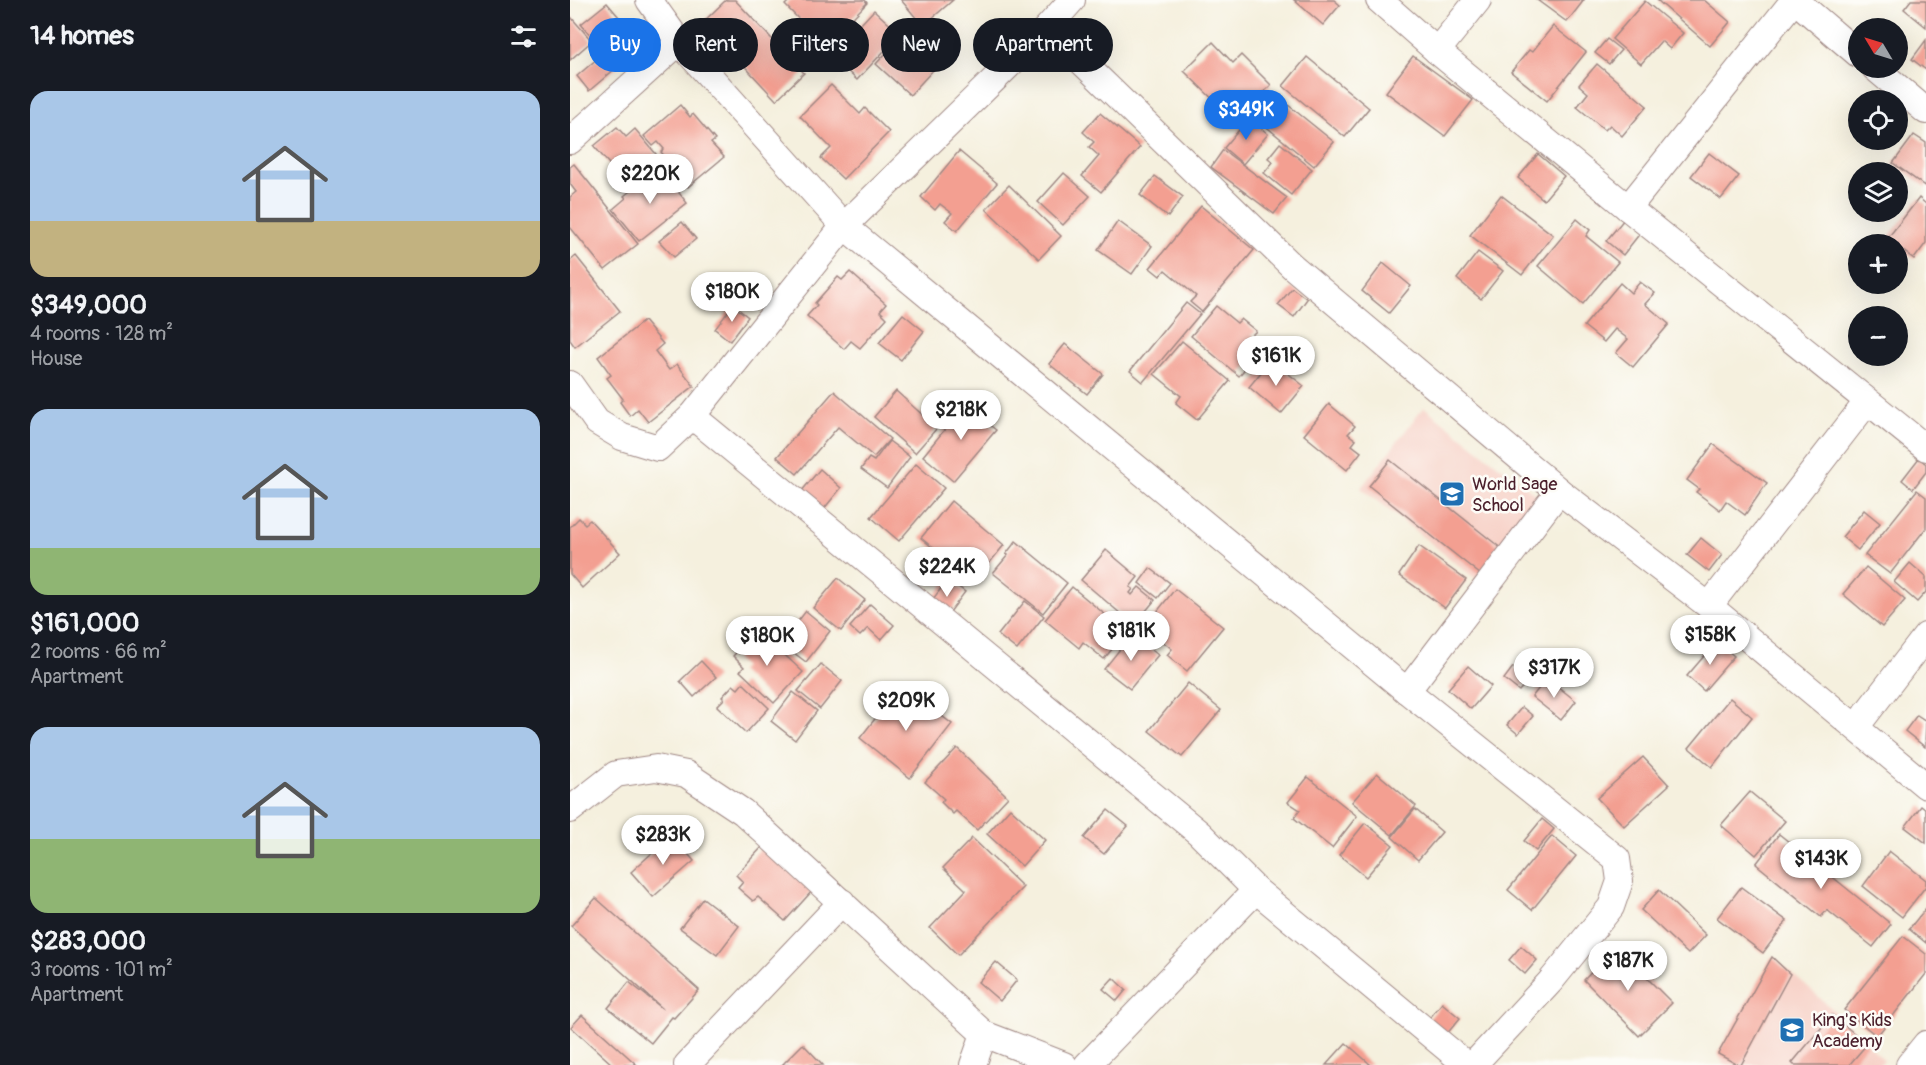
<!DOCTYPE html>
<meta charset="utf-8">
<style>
body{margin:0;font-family:Pangolin,sans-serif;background:#242831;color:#f1f3f6;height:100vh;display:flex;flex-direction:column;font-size:22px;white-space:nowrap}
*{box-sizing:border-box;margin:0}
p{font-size:20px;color:#9ea1a6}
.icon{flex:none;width:33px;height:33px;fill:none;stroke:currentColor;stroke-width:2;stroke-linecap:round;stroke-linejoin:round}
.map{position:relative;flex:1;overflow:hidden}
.details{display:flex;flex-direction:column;background:#171b24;width:570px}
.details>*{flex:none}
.banner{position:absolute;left:18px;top:18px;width:570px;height:54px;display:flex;gap:12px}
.needle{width:39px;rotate:308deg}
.buttons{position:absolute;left:1278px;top:18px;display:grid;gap:12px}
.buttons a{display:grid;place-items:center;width:60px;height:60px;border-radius:50%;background:#171b24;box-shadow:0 6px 24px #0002;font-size:30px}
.price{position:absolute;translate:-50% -51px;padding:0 14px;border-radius:21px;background:#fff;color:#222;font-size:20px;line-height:39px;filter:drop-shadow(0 2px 3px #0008)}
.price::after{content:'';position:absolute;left:50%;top:36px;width:18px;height:14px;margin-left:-9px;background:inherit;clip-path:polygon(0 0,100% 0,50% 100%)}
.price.on{background:#1a73e8;color:#fff}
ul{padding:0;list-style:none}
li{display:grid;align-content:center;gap:12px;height:318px;padding:0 30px}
li span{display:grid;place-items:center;height:186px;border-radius:18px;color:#555}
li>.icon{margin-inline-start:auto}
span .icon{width:108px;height:108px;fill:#fffc;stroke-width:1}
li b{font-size:26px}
h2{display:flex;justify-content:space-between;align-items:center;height:72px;padding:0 30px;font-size:26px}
.tag{padding:0 21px;border-radius:27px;background:#171b24;box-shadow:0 6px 24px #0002;font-size:21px;line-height:54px}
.tag.on{background:#1a73e8;color:#fff}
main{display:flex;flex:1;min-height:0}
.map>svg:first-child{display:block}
.built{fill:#f7d1c7}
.building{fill:#f39f91}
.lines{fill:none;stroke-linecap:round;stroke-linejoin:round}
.minor-casing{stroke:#a08884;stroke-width:28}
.minor{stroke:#fff;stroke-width:26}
.labels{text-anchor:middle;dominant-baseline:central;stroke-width:5;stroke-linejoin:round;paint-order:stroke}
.poi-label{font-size:18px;fill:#4a1f2b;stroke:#fdfcf7;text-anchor:start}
</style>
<main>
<section class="details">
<h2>14 homes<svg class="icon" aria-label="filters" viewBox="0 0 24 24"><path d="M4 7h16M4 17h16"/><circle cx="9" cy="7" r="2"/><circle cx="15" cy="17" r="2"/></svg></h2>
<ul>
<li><span style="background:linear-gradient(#a9c7e8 70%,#c2b280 0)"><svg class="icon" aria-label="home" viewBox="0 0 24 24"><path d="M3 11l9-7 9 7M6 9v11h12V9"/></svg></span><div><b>$349,000</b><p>4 rooms · 128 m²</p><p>House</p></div></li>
<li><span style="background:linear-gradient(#a9c7e8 75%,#8fb573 0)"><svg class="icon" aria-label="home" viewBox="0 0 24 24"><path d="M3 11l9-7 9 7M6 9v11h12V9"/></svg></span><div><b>$161,000</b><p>2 rooms · 66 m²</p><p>Apartment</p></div></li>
<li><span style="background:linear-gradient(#a9c7e8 60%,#8fb573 0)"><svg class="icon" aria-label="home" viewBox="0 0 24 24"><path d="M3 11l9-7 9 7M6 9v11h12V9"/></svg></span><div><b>$283,000</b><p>3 rooms · 101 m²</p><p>Apartment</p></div></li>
</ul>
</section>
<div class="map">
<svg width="1356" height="1065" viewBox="0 0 1356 1065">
<rect width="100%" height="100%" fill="#fdfcf7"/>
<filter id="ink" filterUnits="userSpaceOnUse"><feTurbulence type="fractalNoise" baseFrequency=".0167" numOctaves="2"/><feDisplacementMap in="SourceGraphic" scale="12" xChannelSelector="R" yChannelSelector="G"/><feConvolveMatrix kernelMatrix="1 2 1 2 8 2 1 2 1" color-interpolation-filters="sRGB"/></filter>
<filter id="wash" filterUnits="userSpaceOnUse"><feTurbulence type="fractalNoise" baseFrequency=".008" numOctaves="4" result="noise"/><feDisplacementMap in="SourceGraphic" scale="24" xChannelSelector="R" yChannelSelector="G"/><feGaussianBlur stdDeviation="1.35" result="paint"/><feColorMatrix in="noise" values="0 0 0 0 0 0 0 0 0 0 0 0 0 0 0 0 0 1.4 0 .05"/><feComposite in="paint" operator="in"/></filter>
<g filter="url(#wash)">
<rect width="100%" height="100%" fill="#f5f0de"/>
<!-- built -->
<g class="built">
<polygon points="854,407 974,501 910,582 791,488"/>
<polygon points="1202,956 1260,1007 1314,1060 1309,1065 1154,1065 1147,1053"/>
</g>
<g id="blocks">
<!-- building -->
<g class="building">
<polygon points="156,0 165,0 234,73 206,100 167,58 162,63 128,27"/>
<polygon points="220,0 295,0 297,3 255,46 215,5"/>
<polygon points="331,0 383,0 353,26"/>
<polygon points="724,0 764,0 770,5 753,25"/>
<polygon points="967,0 1014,0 997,22"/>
<polygon points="1087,0 1134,0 1160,22 1140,46"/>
<polygon points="1341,0 1356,0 1356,27 1334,9"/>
<polygon points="1075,1 1113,33 1100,49 1091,41 1071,64 1042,39"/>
<polygon points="37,3 73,45 19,91 7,76 35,52 11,24"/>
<polygon points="304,10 330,34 287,80 261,56"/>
<polygon points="0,16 22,41 0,60"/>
<polygon points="983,26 1016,52 977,101 941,72 959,50 962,52"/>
<polygon points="330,38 364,69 340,95 306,64"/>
<polygon points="1037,39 1051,50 1039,64 1025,53"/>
<polygon points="1356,40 1356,70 1342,59"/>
<polygon points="643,42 663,63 671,55 701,85 665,121 614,71"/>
<polygon points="843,56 903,100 875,136 816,92"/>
<polygon points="737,57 799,108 775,137 713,86"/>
<polygon points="1027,64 1077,106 1052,136 1040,125 1035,130 1007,107 1018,93 1009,85"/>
<polygon points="261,85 290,114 295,108 319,132 273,179 251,158 261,148 230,116"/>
<polygon points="712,100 764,142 744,166 693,124"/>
<polygon points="110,105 120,117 123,114 145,140 141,143 154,157 118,187 106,174 111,169 106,164 103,166 91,152 94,149 88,142 83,146 74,136"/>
<polygon points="530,113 570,147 531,192 512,176 529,156 519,147 524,142 513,132"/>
<polygon points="679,118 698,134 673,164 654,148"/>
<polygon points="47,127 56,137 65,129 86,154 54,182 24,146"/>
<polygon points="1344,135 1356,143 1356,187 1323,163"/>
<polygon points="710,143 742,169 721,195 694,173 703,162 698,158"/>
<polygon points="653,150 717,198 704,214 641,167"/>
<polygon points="389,151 427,183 387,231 375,221 382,213 370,204 365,210 351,197"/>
<polygon points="1139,153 1169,176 1151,199 1121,176"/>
<polygon points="968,154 994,176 974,200 948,178"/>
<polygon points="4,164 68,244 35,270 0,227 0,197 6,192 0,184 0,167"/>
<polygon points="92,171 117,203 69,241 43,209 56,198 54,196 75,179 78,182"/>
<polygon points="494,173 520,196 493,225 468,202"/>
<polygon points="585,176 613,197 598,217 570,195"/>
<polygon points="439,185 491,236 469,259 416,209"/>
<polygon points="931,195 983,235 952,275 900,235"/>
<polygon points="1349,198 1356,204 1356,243 1344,259 1328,247 1328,244 1317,239"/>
<polygon points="631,206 684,250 632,312 620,302 626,296 595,270 590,276 580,268"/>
<polygon points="1055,218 1071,232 1053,255 1036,241"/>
<polygon points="1007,219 1020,230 1016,236 1048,262 1013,304 968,266"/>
<polygon points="548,221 582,246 562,274 528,250"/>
<polygon points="112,222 126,239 104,257 89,241"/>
<polygon points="908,252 933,271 911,299 887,279"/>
<polygon points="6,256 50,311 5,347 0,340 0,261"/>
<polygon points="813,263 841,286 819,313 792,291"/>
<polygon points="280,272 316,304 310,311 317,318 290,348 281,341 274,349 237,316 247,305 245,303 268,277 272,280"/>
<polygon points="1070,282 1085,293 1075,304 1099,324 1063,367 1046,353 1058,339 1045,329 1034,342 1014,326 1050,283 1061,293"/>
<polygon points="722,288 737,299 724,317 708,305"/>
<polygon points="616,303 630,314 573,382 560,371"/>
<polygon points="163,305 178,317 160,341 145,329"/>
<polygon points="646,306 667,323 671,319 686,331 682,335 694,345 669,376 621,336"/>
<polygon points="333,314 354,331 331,360 309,343"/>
<polygon points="74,321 93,344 85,351 99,370 107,364 124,386 78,422 68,409 60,416 50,402 53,399 37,378 41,375 28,357"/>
<polygon points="612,341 660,381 627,420 606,403 611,396 584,374"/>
<polygon points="495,344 533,374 517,394 479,364"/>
<polygon points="701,360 734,386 711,414 679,387"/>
<polygon points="264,391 320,439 304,457 268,427 227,474 207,457"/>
<polygon points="326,391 367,428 345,453 304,417"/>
<polygon points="408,401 424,415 417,423 426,430 383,481 353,456 394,406 400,411"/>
<polygon points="759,404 785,426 778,434 786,440 782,445 791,452 777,470 734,435"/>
<polygon points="319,441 340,457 317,488 291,469 299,458 304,461"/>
<polygon points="1143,444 1197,483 1175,515 1156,501 1150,510 1126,492 1129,489 1117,480"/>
<polygon points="1349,458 1356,464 1356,472 1343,489 1332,480"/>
<polygon points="820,460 932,549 911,575 799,486"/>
<polygon points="346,464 374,488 329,541 301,517"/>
<polygon points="250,469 271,488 253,510 231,492"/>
<polygon points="1347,490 1356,497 1356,528 1320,574 1295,555"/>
<polygon points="381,501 434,545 405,581 393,571 387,577 370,563 374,557 351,538"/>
<polygon points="1294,510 1310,523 1288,550 1272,537"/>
<polygon points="9,518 15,524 20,520 50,553 12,588 0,574 0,527"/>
<polygon points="1131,538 1152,555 1139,572 1117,555"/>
<polygon points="446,541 497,583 473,613 423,573 438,555 436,554"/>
<polygon points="849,546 896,580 875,608 829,575"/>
<polygon points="536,550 568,577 560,587 563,589 560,593 562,595 569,587 585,600 564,625 511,580"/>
<polygon points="1340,563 1356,577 1356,592 1347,602 1324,582"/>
<polygon points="1296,567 1335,600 1312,627 1273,594"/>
<polygon points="580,568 600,583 588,598 569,583"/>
<polygon points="268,578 295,600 271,631 243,608"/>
<polygon points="378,579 395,592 377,616 360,603"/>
<polygon points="502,587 556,632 534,659 513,642 509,648 475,620"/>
<polygon points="605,589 653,627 617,671 597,655 602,649 575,627"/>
<polygon points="455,601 474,616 447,650 428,635"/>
<polygon points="300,604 324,625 311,640 298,628 290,636 280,627"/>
<polygon points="236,611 260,631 236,662 211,643"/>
<polygon points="188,630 233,672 204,703 170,671 174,667 163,656"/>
<polygon points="562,634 588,655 560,689 534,669"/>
<polygon points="1147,641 1164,656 1134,691 1117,676"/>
<polygon points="131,661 146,677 124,697 110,681"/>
<polygon points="251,664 272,681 250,709 228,691"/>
<polygon points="898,666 921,686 901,709 878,689"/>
<polygon points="943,667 959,679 949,691 934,679"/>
<polygon points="977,678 1006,701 991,720 962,697"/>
<polygon points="173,683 199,708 176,733 147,706 154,699 152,697 163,685 168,689"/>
<polygon points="618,683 651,710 612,757 579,731"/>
<polygon points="332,685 382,724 340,778 290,738 315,706 329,717 332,713 318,702"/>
<polygon points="223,692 247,711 225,740 201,721"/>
<polygon points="1160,698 1182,717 1142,767 1119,748"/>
<polygon points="952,707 963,716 948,734 937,725"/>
<polygon points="1347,715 1356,721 1355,747 1335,731"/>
<polygon points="387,748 438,797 407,830 386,811 383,814 371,802 374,799 355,782"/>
<polygon points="1073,757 1099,785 1054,826 1027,798"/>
<polygon points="807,773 846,806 822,835 782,802"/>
<polygon points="738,777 787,816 762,848 724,818 730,810 718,802"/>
<polygon points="1180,792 1215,821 1186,855 1151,825"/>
<polygon points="1351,806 1356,810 1356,843 1335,827"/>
<polygon points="440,808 475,840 452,866 417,834"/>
<polygon points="845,809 872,832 848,860 822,837"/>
<polygon points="538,810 558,826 534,854 514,838"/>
<polygon points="972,819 984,829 966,851 954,841"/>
<polygon points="795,823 823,845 796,877 769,855"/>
<polygon points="1209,834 1321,924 1303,947 1257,910 1251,917 1186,864"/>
<polygon points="102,835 124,861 83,897 61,872"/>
<polygon points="982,836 1006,856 962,910 938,890"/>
<polygon points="402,838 453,887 388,955 360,928 396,890 373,868"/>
<polygon points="193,846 242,891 215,921 188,897 183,901 168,888 173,882 166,875"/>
<polygon points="1319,851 1356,880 1356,886 1332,917 1293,886"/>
<polygon points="1171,887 1217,921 1193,953 1147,918"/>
<polygon points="1089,890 1136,935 1118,954 1071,910"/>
<polygon points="26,898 129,990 104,1018 102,1017 81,1043 38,1008 59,982 93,1009 1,926"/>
<polygon points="133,898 169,926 147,955 110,928"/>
<polygon points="1356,908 1356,943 1339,929"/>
<polygon points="1333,936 1356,954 1356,974 1307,1036 1274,1010"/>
<polygon points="951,946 967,960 955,974 939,960"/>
<polygon points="1046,947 1102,1003 1069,1036 1014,980"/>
<polygon points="1202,957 1220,974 1171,1065 1168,1065 1148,1054"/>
<polygon points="426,962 447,980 430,1001 408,982"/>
<polygon points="543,978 556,990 547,1001 533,989"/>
<polygon points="872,1003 890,1018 876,1035 858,1020"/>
<polygon points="12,1015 67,1065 43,1065 1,1027"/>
<polygon points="1262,1015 1297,1044 1279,1065 1224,1065 1222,1063"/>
<polygon points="776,1043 801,1065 756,1065"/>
<polygon points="233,1044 253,1065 212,1065"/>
</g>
</g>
</g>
<g filter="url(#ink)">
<use href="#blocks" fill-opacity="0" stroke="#a08884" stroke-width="1.5"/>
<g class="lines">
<!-- minor casing -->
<g class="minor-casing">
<g id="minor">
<polyline points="79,0 109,42 274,226 837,691 1047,859 1050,881 1041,907 980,982 903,1065"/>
<polyline points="809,0 867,51 1058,208 1356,448"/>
<polyline points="1225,0 1288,54"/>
<polyline points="477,28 722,266 989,491 1139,606 1356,786"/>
<polyline points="867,51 908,0"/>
<polyline points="1305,68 1356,111"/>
<polyline points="0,141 109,42"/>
<polyline points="1058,208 1224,0"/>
<polyline points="0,384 27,422 52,437 88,448 122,416 629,833 686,890 897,1065"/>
<polyline points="122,416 274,226 477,28 502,0"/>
<polyline points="1139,606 1297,402"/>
<polyline points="837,691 989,491"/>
<polyline points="1286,727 1356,636"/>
<polyline points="0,810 46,774 86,768 116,774 173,812 414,1034 494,1065"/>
<polyline points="117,1065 272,902"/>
<polyline points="403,1065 414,1034"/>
<polyline points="517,1065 686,890"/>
<polyline points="1339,1065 1356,1044"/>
</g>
</g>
<!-- minor -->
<use href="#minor" class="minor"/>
</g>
</g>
<!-- icons -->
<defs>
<g id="school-square" transform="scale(1.35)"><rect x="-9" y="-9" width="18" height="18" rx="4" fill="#1f6fb2" stroke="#fdfcf7"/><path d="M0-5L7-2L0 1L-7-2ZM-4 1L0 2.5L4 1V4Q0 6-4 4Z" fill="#fff"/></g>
</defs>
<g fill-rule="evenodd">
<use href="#school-square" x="882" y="494"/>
<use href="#school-square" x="1222" y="1030"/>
</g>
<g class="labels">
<!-- poi labels -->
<g class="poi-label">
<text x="902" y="484">World Sage<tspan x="902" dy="21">School</tspan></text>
<text x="1242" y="1020">King's Kids<tspan x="1242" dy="21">Academy</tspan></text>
</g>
</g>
</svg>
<div class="buttons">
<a><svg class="needle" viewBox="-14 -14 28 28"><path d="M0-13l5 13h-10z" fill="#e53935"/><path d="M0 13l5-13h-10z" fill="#9ea1a6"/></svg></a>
<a><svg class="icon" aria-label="locate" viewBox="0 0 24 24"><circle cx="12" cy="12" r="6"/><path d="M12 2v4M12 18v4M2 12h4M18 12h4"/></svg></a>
<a><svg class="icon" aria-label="layers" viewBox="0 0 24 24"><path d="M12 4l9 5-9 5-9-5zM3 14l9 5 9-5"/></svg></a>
<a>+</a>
<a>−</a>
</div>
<b class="price on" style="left:676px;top:141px">$349K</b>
<b class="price" style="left:80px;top:205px">$220K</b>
<b class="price" style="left:162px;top:323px">$180K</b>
<b class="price" style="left:706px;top:387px">$161K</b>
<b class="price" style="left:391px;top:441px">$218K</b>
<b class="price" style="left:377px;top:598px">$224K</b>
<b class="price" style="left:561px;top:662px">$181K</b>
<b class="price" style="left:1140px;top:666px">$158K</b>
<b class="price" style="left:197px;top:667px">$180K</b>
<b class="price" style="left:984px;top:699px">$317K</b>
<b class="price" style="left:336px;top:732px">$209K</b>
<b class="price" style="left:93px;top:866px">$283K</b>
<b class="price" style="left:1251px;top:890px">$143K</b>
<b class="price" style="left:1058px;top:992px">$187K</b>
<div class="banner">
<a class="tag on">Buy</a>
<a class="tag">Rent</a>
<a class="tag">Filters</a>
<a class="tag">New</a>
<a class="tag">Apartment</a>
</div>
</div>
</main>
